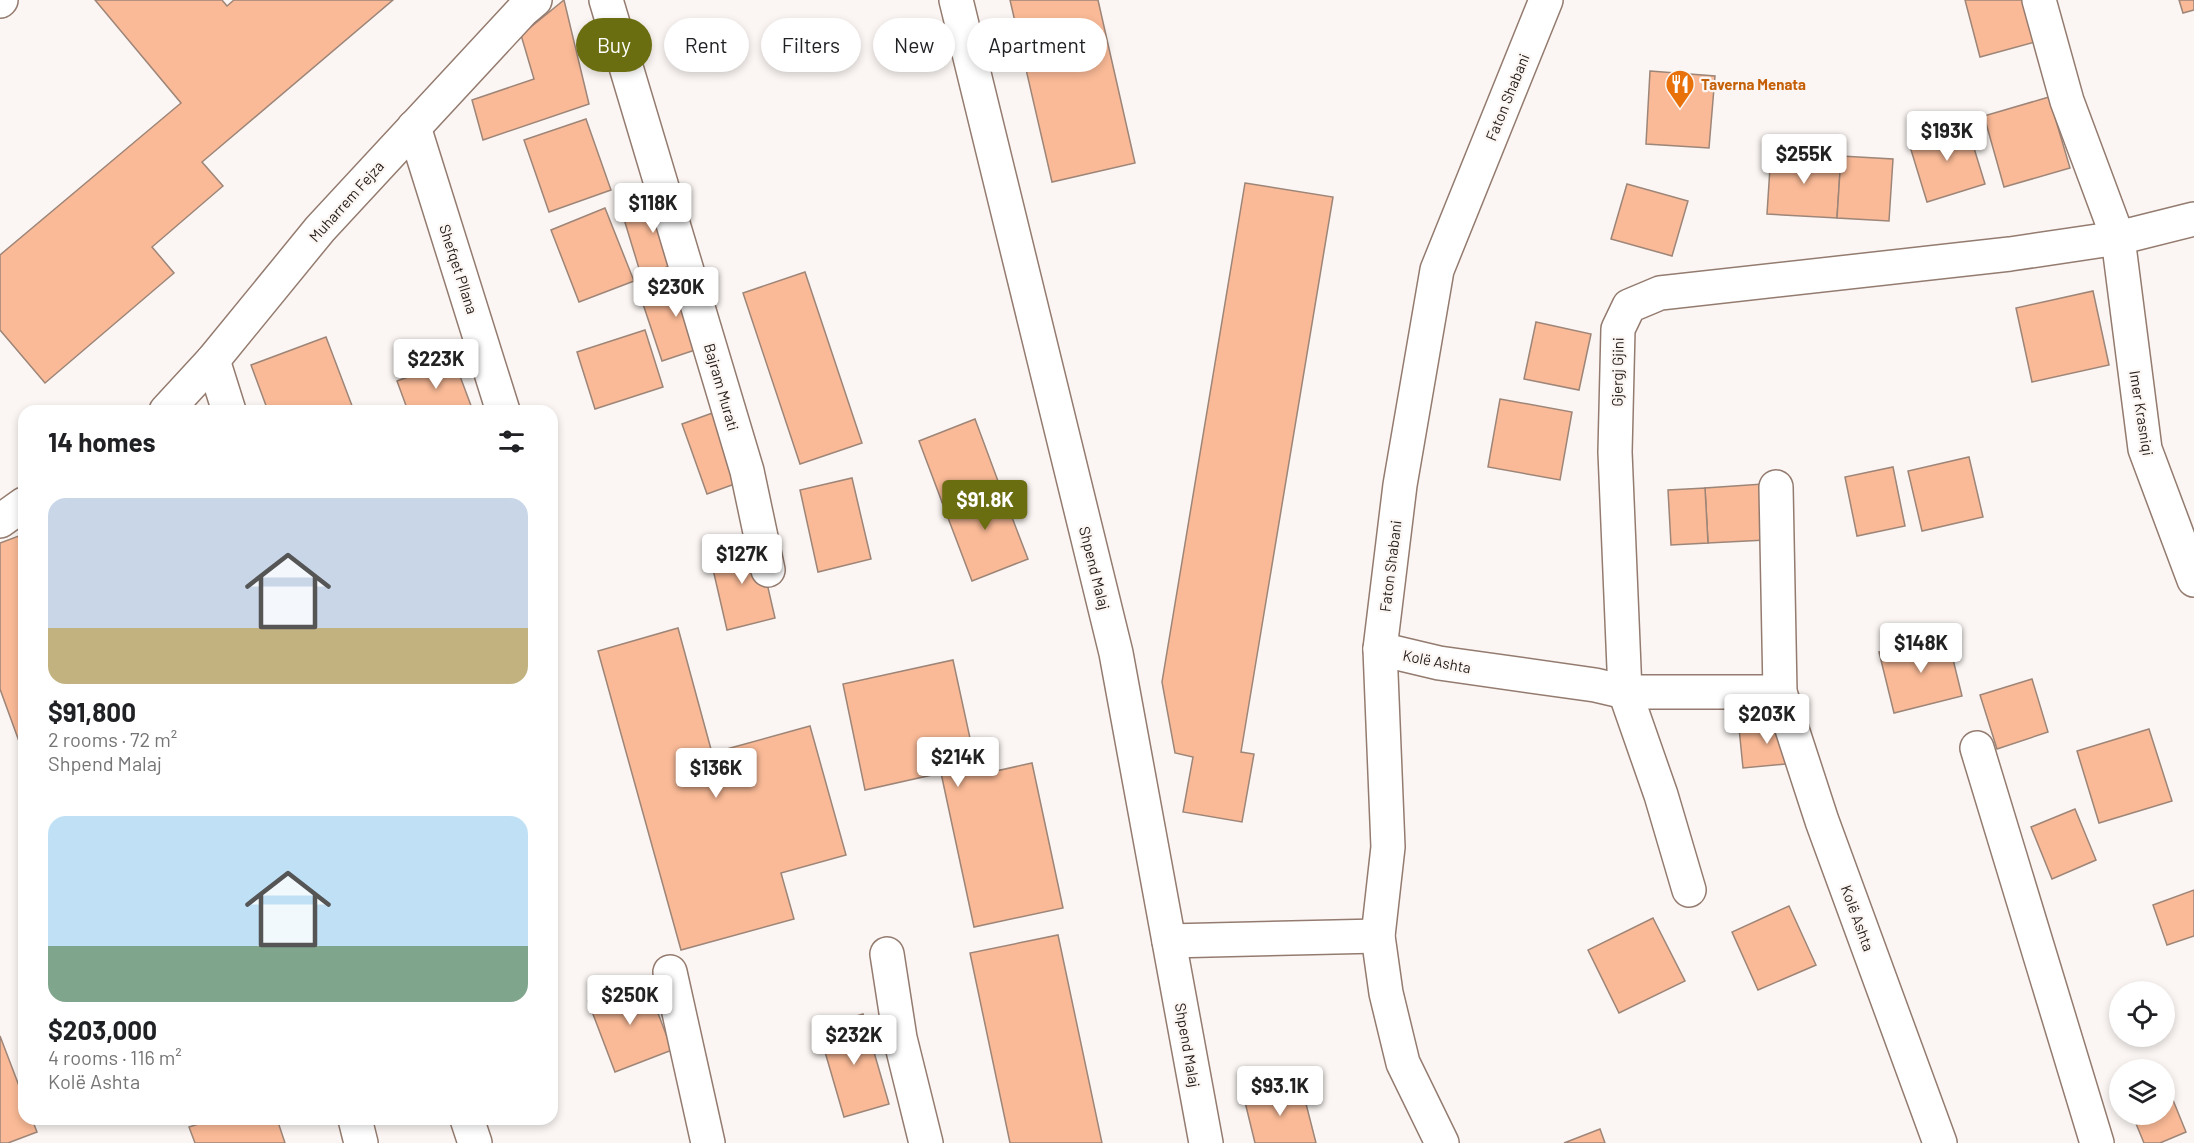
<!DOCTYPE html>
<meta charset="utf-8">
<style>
body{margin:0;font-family:Barlow,sans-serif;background:#f6f6f6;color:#202124;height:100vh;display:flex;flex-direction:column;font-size:22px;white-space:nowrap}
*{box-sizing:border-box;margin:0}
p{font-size:20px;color:#757577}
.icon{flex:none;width:33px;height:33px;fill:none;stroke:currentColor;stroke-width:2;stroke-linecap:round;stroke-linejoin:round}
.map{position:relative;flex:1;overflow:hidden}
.details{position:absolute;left:18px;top:405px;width:540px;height:720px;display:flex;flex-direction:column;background:#fff;border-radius:18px;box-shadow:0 3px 9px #0003}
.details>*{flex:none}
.top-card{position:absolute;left:576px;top:18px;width:570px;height:54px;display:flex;gap:12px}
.fabs{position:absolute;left:2109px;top:981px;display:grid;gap:12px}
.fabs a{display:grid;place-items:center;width:66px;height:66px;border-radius:50%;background:#fff;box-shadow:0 3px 9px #0003;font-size:30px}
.price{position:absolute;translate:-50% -51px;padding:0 14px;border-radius:6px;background:#fff;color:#222;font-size:20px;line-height:39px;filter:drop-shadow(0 2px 3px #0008)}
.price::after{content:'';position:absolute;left:50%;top:36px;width:18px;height:14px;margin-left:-9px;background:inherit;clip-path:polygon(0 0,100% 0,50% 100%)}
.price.on{background:#6b6e10;color:#fff}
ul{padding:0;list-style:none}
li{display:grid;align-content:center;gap:12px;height:318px;padding:0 30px}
li span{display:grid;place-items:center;height:186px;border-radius:18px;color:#555}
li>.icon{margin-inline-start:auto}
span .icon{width:108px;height:108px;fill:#fffc;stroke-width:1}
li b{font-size:26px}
h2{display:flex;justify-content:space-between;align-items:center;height:72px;padding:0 30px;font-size:26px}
.tag{padding:0 21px;border-radius:27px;background:#fff;box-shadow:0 3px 9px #0003;font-size:21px;line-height:54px}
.tag.on{background:#6b6e10;color:#fff}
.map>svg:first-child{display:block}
.building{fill:#faba97;stroke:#9d8578;stroke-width:1.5}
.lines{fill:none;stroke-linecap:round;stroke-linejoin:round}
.minor-casing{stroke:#947b6f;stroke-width:36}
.minor{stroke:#fff;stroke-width:33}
.labels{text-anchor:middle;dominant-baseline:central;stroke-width:4.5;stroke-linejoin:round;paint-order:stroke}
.food-label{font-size:15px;font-weight:bold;fill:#c56008;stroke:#fbf6f3;text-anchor:start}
.street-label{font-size:15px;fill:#241b16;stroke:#fbf6f3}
</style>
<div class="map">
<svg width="2194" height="1143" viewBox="0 0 2194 1143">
<rect width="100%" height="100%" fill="#fbf6f3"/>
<!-- building -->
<g class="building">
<polygon points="95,0 222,0 227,6 234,0 393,0 202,162 223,186 152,247 174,273 45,383 0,330 0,255 181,103"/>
<polygon points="564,0 589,104 483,140 472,100 534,79 521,35"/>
<polygon points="1010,0 1098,0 1135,163 1052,182"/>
<polygon points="1965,0 2031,0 2042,40 1980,57"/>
<polygon points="2179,0 2194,0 2194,10 2183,13"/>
<polygon points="1650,71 1715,76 1709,148 1646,144"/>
<polygon points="2049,97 2070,168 2004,187 1984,116"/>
<polygon points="586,119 611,190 549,212 524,140"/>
<polygon points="1966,122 1985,184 1927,202 1908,140"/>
<polygon points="1771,152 1841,156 1837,218 1767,214"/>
<polygon points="1841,156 1893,159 1889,221 1837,218"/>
<polygon points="1245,183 1333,197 1241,752 1254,754 1242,822 1183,812 1193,757 1175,753 1162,682"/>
<polygon points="1627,184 1688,201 1672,256 1611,239"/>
<polygon points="665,192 687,261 641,275 620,206"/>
<polygon points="605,208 634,281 579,302 551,230"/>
<polygon points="805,272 862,443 800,464 743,293"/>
<polygon points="690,275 713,344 662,361 639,292"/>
<polygon points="2093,291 2109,365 2032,382 2016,308"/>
<polygon points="1536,322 1591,334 1579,390 1524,379"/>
<polygon points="645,330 663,387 595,409 577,352"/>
<polygon points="326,337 354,411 268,411 251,365"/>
<polygon points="454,360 473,411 408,411 397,381"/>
<polygon points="1500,399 1572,412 1560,480 1488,467"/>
<polygon points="729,407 754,477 707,494 682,424"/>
<polygon points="975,419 998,481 942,502 919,441"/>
<polygon points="1969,457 1983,517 1922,531 1908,471"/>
<polygon points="1893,467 1905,526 1857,536 1845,477"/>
<polygon points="852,478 871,559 818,572 800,490"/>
<polygon points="998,481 1028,559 972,581 942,502"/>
<polygon points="1763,484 1766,540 1708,543 1705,488"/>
<polygon points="1705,488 1708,543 1671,545 1668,490"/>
<polygon points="24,534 24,755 0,689 0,543"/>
<polygon points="757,540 775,618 727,630 709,552"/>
<polygon points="678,628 712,753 810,726 846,855 781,873 794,919 681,950 598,651"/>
<polygon points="1947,635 1962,696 1894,713 1879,652"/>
<polygon points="953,660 978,775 1032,763 1063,908 974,927 941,773 865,790 843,684"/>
<polygon points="2032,679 2048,732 1997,749 1980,695"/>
<polygon points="1792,723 1795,763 1743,768 1739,728"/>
<polygon points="2149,729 2172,801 2099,823 2077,751"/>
<polygon points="2075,809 2096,860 2052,879 2031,827"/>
<polygon points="2194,890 2194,936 2167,945 2153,905"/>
<polygon points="1789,906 1816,965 1758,990 1732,932"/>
<polygon points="1653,918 1685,981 1619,1013 1588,950"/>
<polygon points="1058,935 1102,1143 1010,1143 970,953"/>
<polygon points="645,979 672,1050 615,1072 588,1001"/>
<polygon points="863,1014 889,1104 844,1117 818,1028"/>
<polygon points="0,1036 24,1099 24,1119 32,1119 37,1132 8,1143 0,1143"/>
<polygon points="2164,1078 2186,1132 2160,1143 2144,1143 2132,1114 2164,1114"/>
<polygon points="1301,1084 1316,1143 1255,1143 1244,1098"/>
<polygon points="214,1119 277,1119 285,1143 195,1143 189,1127"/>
<polygon points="1600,1129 1605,1143 1564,1143"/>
</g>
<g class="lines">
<!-- minor casing -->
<g class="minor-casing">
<g id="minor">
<polyline points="606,0 747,471 768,570"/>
<polyline points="956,0 1116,653 1206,1143"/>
<polyline points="2039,0 2067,101 2118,238 2145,449 2194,580"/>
<polyline points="0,1 1,0"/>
<polyline points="414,127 503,411"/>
<polyline points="213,360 229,411"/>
<polyline points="166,411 213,360 320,229 522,11 535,0"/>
<polyline points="1776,487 1780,692 1822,821 1940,1143"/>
<polyline points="0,521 24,504"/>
<polyline points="1380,649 1439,663 1595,685 1625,692 1780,692"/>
<polyline points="1977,748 2097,1143"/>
<polyline points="1689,890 1661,795 1625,692 1615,452 1618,329 1629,306 1660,293 2010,254 2118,238 2194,219"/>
<polyline points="1169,941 1378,936"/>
<polyline points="887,954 900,1038 926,1143"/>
<polyline points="670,972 708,1143"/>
<polyline points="355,1119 361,1143"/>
<polyline points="467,1119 475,1143"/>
<polyline points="1442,1143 1403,1063 1386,993 1378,936 1388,847 1380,649 1400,485 1437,270 1546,0"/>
</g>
</g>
<!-- minor -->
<use href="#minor" class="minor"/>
</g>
<!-- icons -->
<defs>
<g id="restaurant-pin" transform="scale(1.5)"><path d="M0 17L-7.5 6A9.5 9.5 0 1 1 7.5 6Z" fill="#e8710a" stroke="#fbf6f3"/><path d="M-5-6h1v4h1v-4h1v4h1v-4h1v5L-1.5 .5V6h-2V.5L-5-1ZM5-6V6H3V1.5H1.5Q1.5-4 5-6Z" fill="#fff"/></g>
</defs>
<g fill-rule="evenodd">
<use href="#restaurant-pin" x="1680" y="84"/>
</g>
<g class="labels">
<!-- food labels -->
<g class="food-label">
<text x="1701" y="84">Taverna Menata</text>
</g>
<!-- street labels -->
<g class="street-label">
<text transform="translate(1507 97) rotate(-68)">Faton Shabani</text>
<text transform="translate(346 201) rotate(-48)">Muharrem Fejza</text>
<text transform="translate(459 269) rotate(72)">Shefqet Pllana</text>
<text transform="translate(1617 372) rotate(-89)">Gjergj Gjini</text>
<text transform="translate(722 387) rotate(74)">Bajram Murati</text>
<text transform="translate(2142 413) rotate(81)">Imer Krasniqi</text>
<text transform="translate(1390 566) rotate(-83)">Faton Shabani</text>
<text transform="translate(1095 568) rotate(76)">Shpend Malaj</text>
<text transform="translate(1437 661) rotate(11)">Kolë Ashta</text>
<text transform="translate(1858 918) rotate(70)">Kolë Ashta</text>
<text transform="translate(1188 1045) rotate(80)">Shpend Malaj</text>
</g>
</g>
</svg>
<div class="fabs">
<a><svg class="icon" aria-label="locate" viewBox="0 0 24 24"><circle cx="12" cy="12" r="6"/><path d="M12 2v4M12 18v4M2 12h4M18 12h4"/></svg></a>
<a><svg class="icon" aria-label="layers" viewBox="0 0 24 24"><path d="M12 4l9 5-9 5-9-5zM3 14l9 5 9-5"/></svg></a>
</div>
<b class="price" style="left:1947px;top:162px">$193K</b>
<b class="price" style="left:1804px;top:185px">$255K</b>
<b class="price" style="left:653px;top:234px">$118K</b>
<b class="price" style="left:676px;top:318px">$230K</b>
<b class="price" style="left:436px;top:390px">$223K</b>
<b class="price on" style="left:985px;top:531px">$91.8K</b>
<b class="price" style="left:742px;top:585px">$127K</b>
<b class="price" style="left:1921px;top:674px">$148K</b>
<b class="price" style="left:1767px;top:745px">$203K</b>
<b class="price" style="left:958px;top:788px">$214K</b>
<b class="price" style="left:716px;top:799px">$136K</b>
<b class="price" style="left:630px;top:1026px">$250K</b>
<b class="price" style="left:854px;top:1066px">$232K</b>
<b class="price" style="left:1280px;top:1117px">$93.1K</b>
<div class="top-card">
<a class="tag on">Buy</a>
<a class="tag">Rent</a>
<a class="tag">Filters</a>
<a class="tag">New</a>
<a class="tag">Apartment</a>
</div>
<section class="details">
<h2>14 homes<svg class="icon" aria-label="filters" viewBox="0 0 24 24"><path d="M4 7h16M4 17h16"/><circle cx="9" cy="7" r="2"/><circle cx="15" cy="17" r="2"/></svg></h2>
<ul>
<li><span style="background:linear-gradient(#c9d6e8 70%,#c2b280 0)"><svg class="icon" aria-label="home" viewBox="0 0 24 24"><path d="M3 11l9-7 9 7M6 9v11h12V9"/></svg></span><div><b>$91,800</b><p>2 rooms · 72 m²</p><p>Shpend Malaj</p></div></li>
<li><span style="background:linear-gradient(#bfe0f5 70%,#7fa58c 0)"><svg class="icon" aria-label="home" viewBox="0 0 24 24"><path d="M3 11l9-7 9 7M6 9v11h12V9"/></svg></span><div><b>$203,000</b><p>4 rooms · 116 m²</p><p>Kolë Ashta</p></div></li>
</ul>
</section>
</div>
